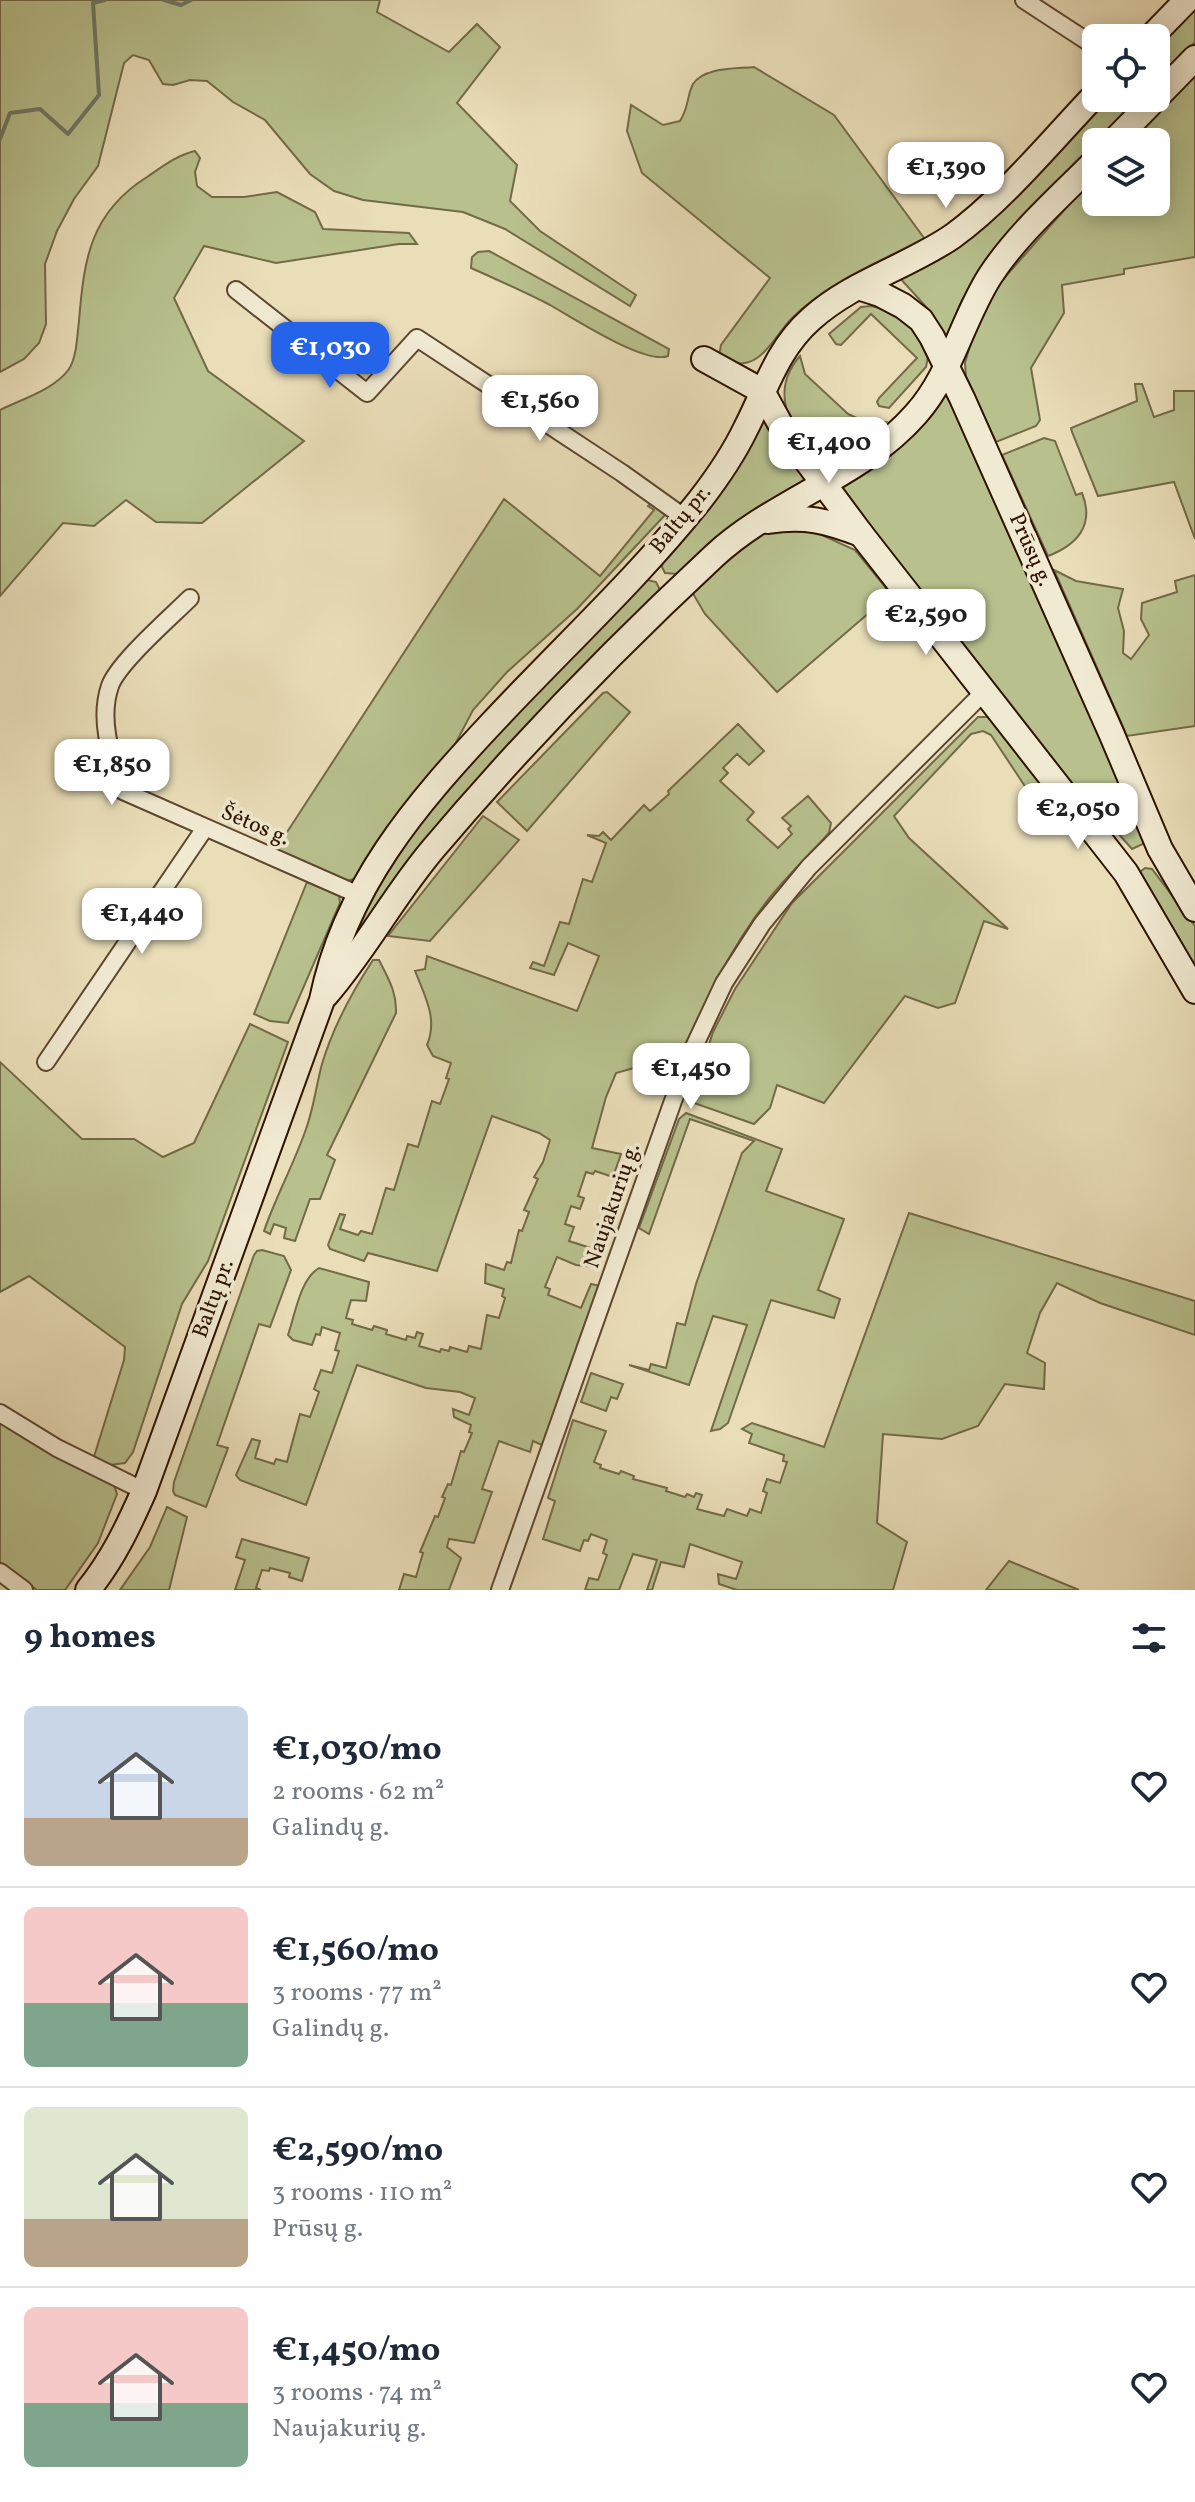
<!DOCTYPE html>
<meta charset="utf-8">
<style>
body{margin:0;font-family:Vollkorn,serif;background:#f2f2f3;color:#1f2937;height:100vh;display:flex;flex-direction:column;font-size:30px;white-space:nowrap}
*{box-sizing:border-box;margin:0}
p{font-size:26px;color:#747a83}
.icon{flex:none;width:44px;height:44px;fill:none;stroke:currentColor;stroke-width:2;stroke-linecap:round;stroke-linejoin:round}
.map{position:relative;height:1590px;overflow:hidden}
.side{display:flex;flex-direction:column;background:#fff;flex:1}
.side>*{flex:none}
.tools{position:absolute;left:1082px;top:24px;display:grid;gap:16px}
.tools a{display:grid;place-items:center;width:88px;height:88px;border-radius:12px;background:#fff;box-shadow:0 4px 20px #0003;font-size:40px}
.price{position:absolute;translate:-50% -68px;padding:0 18px;border-radius:16px;background:#fff;color:#222;font-size:26px;line-height:52px;filter:drop-shadow(0 2px 4px #0008)}
.price::after{content:'';position:absolute;left:50%;top:48px;width:24px;height:18px;margin-left:-12px;background:inherit;clip-path:polygon(0 0,100% 0,50% 100%)}
.price.current{background:#2563eb;color:#fff}
ul{padding:0;list-style:none}
li{display:flex;align-items:center;gap:24px;height:200px;padding:0 24px}
li+li{border-top:2px solid #e0e1e3}
li span{display:grid;place-items:center;flex:none;width:224px;height:160px;border-radius:12px;color:#555}
li>.icon{margin-inline-start:auto}
span .icon{width:96px;height:96px;fill:#fffc;stroke-width:1}
li b{font-size:34px}
h2{display:flex;justify-content:space-between;align-items:center;height:96px;padding:0 24px;font-size:34px}
.map>svg:first-child{display:block}
.green{fill:#b8c18e;stroke:#736a47;stroke-width:2}
.lines{fill:none;stroke-linecap:round;stroke-linejoin:round}
.stream{stroke:#6e7867;stroke-width:4}
.street-casing{stroke:#5d462e;stroke-width:20}
.secondary-casing{stroke:#2e1300;stroke-width:28}
.street{stroke:#f1ead2;stroke-width:16}
.secondary{stroke:#f1ead2;stroke-width:24}
.labels{text-anchor:middle;dominant-baseline:central;stroke-width:7;stroke-linejoin:round;paint-order:stroke}
.street-label{font-size:22px;fill:#2e1300;stroke:#f1ead2}
</style>
<div class="map">
<svg width="1195" height="1590" viewBox="0 0 1195 1590">
<rect width="100%" height="100%" fill="#eadeb9"/>
<filter id="stains"><feTurbulence type="fractalNoise" baseFrequency=".0025" numOctaves="4"/><feColorMatrix values="0 0 0 0 .2 0 0 0 0 .09 0 0 0 0 .02 0 0 0 .5 -.17"/></filter>
<radialGradient id="worn" r=".72"><stop offset=".6" stop-color="#630" stop-opacity="0"/><stop offset="1" stop-color="#630" stop-opacity=".3"/></radialGradient>
<!-- green -->
<g class="green">
<polygon points="0,0 380,0 377,12 449,52 477,24 500,47 457,103 517,165 510,201 540,231 636,295 630,306 505,229 463,212 363,200 334,191 310,174 265,120 233,102 207,81 190,80 173,85 163,84 149,60 133,55 124,63 98,166 74,199 57,231 45,264 46,324 39,343 24,359 0,372"/>
<polygon points="1195,6 1195,42 1156,83 1156,47"/>
<path d="M 754,67 L 834,115 L 924,238 C 879,263 830,280 792,318 C 779,331 767,356 749,362 C 738,366 729,361 719,356 L 721,345 L 770,278 L 642,173 L 627,131 L 631,105 L 663,125 L 680,121 C 689,107 687,95 693,84 C 704,67 735,69 754,67 Z"/>
<polygon points="1195,68 1195,257 1124,269 1124,274 1062,285 1064,313 1031,368 1040,420 1036,426 996,442 966,377 965,363 975,329 999,284 1096,174 1096,202 1156,202 1156,142 1125,142"/>
<polygon points="1106,98 1142,98 1096,142 990,258 962,300 945,341 931,312 898,276"/>
<path d="M 195,151 L 200,158 L 195,172 L 197,186 L 212,197 L 244,197 L 277,192 L 315,212 L 323,229 L 409,233 L 417,244 L 399,244 L 276,263 L 204,246 L 174,298 L 208,371 L 304,441 L 202,523 L 156,522 L 126,500 L 94,526 L 63,523 L 0,596 L 0,410 C 22,399 54,390 69,369 C 77,356 77,336 79,321 C 84,259 90,213 147,177 C 162,167 177,155 195,151 Z"/>
<path d="M 489,251 L 669,349 L 668,356 C 645,365 573,318 550,305 C 525,292 498,280 471,268 L 472,257 L 478,252 Z"/>
<path d="M 871,306 C 901,311 916,329 928,357 L 926,367 L 889,408 L 879,406 L 877,402 L 879,398 L 917,358 L 871,314 L 841,345 L 836,344 L 829,334 L 861,307 Z"/>
<path d="M 800,356 L 805,374 L 848,414 L 861,420 L 886,422 C 825,486 752,410 800,356 Z"/>
<polygon points="1135,384 1142,384 1154,417 1174,410 1174,391 1195,391 1195,539 1174,482 1098,496 1072,432 1071,428 1137,401"/>
<path d="M 947,390 L 1139,819 L 1145,843 L 1132,849 L 1100,813 L 1081,797 L 839,488 C 887,465 917,433 947,390 Z"/>
<path d="M 762,416 L 809,477 C 761,506 716,533 678,574 L 665,573 L 662,567 L 663,558 Z"/>
<path d="M 1044,438 L 1055,441 L 1076,495 L 1082,493 C 1095,525 1077,545 1048,556 L 1002,455 Z"/>
<polygon points="504,499 600,576 654,510 648,506 651,503 665,515 577,609 507,672 473,710 451,752 378,841 355,879 345,881 276,849"/>
<path d="M 802,526 L 855,550 L 891,594 L 777,692 L 705,614 L 692,592 C 714,569 740,542 771,530 C 780,527 793,527 802,526 Z"/>
<polygon points="1054,570 1076,581 1123,589 1118,608 1124,631 1123,653 1131,659 1149,635 1141,619 1142,603 1177,592 1175,581 1195,575 1195,726 1127,736"/>
<polygon points="643,579 656,582 659,588 659,594 342,958 387,863 469,761"/>
<polygon points="607,692 630,712 527,831 497,802 603,693"/>
<polygon points="978,717 992,717 1063,810 1053,818 1044,815 991,735 983,731 971,734 894,816 909,838 1008,929 984,921 955,1003 938,1008 905,996 824,1103 777,1085 770,1108 754,1124 691,1102 713,1032 735,989 792,903"/>
<path d="M 738,724 L 764,751 L 749,765 L 737,754 L 723,768 L 728,773 L 720,781 L 754,812 L 747,820 L 778,848 L 792,834 L 788,829 L 791,826 L 782,818 L 808,796 L 831,823 L 829,833 C 810,854 789,874 771,896 C 732,945 705,1000 682,1057 L 676,1056 L 616,1073 L 606,1097 L 592,1148 L 621,1154 L 613,1177 L 595,1171 L 593,1174 L 586,1172 L 578,1196 L 584,1198 L 580,1209 L 571,1206 L 565,1224 L 574,1227 L 569,1241 L 600,1251 L 595,1267 L 576,1265 L 557,1257 L 545,1287 L 550,1289 L 548,1295 L 581,1308 L 591,1284 L 600,1286 L 544,1446 L 533,1441 L 530,1452 L 499,1441 L 482,1489 L 492,1492 L 474,1543 L 449,1539 L 447,1547 L 461,1558 L 449,1590 L 399,1590 L 404,1574 L 416,1577 L 423,1553 L 420,1552 L 435,1516 L 438,1517 L 445,1498 L 442,1497 L 448,1484 L 451,1485 L 461,1451 L 464,1452 L 472,1433 L 469,1432 L 471,1425 L 454,1417 L 453,1409 L 469,1415 L 475,1398 L 460,1392 L 426,1388 L 357,1365 L 306,1505 L 240,1480 L 236,1475 L 252,1439 L 260,1441 L 255,1458 L 274,1464 L 276,1459 L 287,1462 L 300,1414 L 310,1417 L 319,1392 L 314,1389 L 321,1370 L 332,1373 L 339,1351 L 335,1350 L 340,1333 L 322,1327 L 320,1335 L 316,1334 L 312,1345 L 293,1340 L 288,1335 C 295,1315 300,1279 319,1268 L 369,1282 L 366,1301 L 351,1300 L 346,1318 L 353,1320 L 352,1324 L 372,1330 L 374,1326 L 387,1330 L 386,1334 L 406,1340 L 407,1336 L 415,1338 L 417,1332 L 423,1334 L 419,1346 L 440,1352 L 441,1349 L 449,1351 L 450,1347 L 467,1352 L 469,1346 L 481,1349 L 487,1315 L 499,1318 L 505,1298 L 502,1296 L 504,1289 L 485,1283 L 486,1264 L 504,1270 L 507,1262 L 511,1263 L 519,1230 L 522,1231 L 529,1212 L 524,1210 L 538,1179 L 534,1177 L 543,1162 L 550,1140 L 539,1133 L 492,1116 L 437,1271 L 368,1253 L 364,1261 L 330,1249 L 328,1245 L 340,1214 L 345,1215 L 340,1229 L 358,1235 L 361,1231 L 372,1234 L 386,1188 L 394,1190 L 408,1144 L 418,1147 L 432,1101 L 440,1104 L 449,1079 L 446,1078 L 451,1063 L 433,1056 L 427,1045 C 438,1019 425,996 415,971 L 425,969 L 427,956 L 577,1011 L 599,956 L 568,943 L 554,975 L 530,968 L 533,962 L 544,966 L 560,922 L 569,924 L 583,879 L 592,882 L 606,843 L 587,835 L 599,836 L 603,832 L 611,840 L 644,805 L 650,811 L 669,794 L 668,791 Z"/>
<polygon points="483,816 519,840 430,941 388,936"/>
<polygon points="1145,868 1152,869 1195,926 1195,970 1140,879 1140,872"/>
<polygon points="307,882 339,895 340,903 288,1023 270,1021 254,1014"/>
<path d="M 373,960 L 379,960 C 388,978 397,992 396,1013 L 327,1155 L 335,1160 L 320,1199 L 310,1199 L 295,1241 L 284,1238 L 286,1228 L 274,1224 L 270,1234 L 264,1231 C 276,1196 294,1164 306,1129 C 314,1107 316,1086 322,1064 C 333,1027 352,992 373,960 Z"/>
<polygon points="250,1024 288,1042 208,1261 182,1304 133,1452 125,1463 110,1465 93,1460 124,1360 125,1347 29,1276 0,1292 0,1062 82,1139 134,1139 163,1157 194,1143"/>
<polygon points="686,1113 782,1149 766,1191 844,1219 818,1290 840,1299 834,1318 771,1300 728,1423 720,1429 711,1431 747,1325 713,1316 689,1385 629,1365 649,1370 651,1364 666,1368 677,1323 685,1325 696,1284 742,1153 754,1141 690,1119 649,1234 639,1228 679,1119"/>
<polygon points="909,1213 1195,1301 1195,1335 1100,1303 1057,1283 1040,1313 1027,1353 1045,1363 1044,1389 1005,1384 978,1426 942,1439 883,1434 877,1523 907,1542 893,1590 737,1590 719,1584 718,1574 736,1579 742,1562 690,1544 684,1567 661,1562 652,1590 647,1590 657,1560 633,1554 619,1590 585,1590 589,1578 598,1580 607,1555 603,1553 607,1540 591,1534 588,1541 584,1540 580,1551 543,1539 555,1501 548,1498 573,1420 606,1431 594,1462 601,1465 600,1468 619,1474 621,1471 634,1476 633,1479 667,1488 666,1491 685,1497 687,1494 694,1497 696,1493 702,1495 697,1509 724,1516 727,1509 747,1516 750,1509 761,1513 767,1493 763,1491 767,1479 780,1483 787,1462 783,1461 784,1455 749,1443 752,1434 742,1429 752,1423 824,1447"/>
<polygon points="262,1250 284,1256 291,1270 270,1327 259,1324 217,1445 228,1448 206,1507 175,1495 173,1491 174,1482 254,1255 257,1251"/>
<polygon points="591,1373 623,1384 617,1399 611,1397 606,1411 581,1402"/>
<polygon points="0,1422 114,1485 117,1494 98,1543 65,1590 37,1590 0,1564"/>
<polygon points="167,1507 187,1517 169,1590 120,1590 150,1547"/>
<polygon points="242,1539 309,1558 302,1581 289,1577 290,1573 270,1568 269,1571 262,1570 256,1588 261,1590 235,1590 245,1560 236,1557"/>
<polygon points="1009,1561 1079,1590 986,1590"/>
</g>
<g class="lines">
<!-- stream -->
<g class="stream">
<polyline points="164,0 181,5 191,0"/>
<polyline points="0,139 10,113 40,109 68,134 99,95 93,3 105,0"/>
</g>
<!-- street casing -->
<g class="street-casing">
<g id="street">
<polyline points="1024,0 1096,47"/>
<polyline points="236,290 367,393 417,338 622,473 685,518"/>
<path d="M 190,598 C 170,618 118,663 110,686 C 98,721 112,758 123,791 L 359,895"/>
<polyline points="46,1062 205,828"/>
<polyline points="0,1413 57,1448 144,1491"/>
<polyline points="0,1572 24,1590"/>
<polyline points="500,1590 673,1101 693,1049 724,983 762,924 809,867 984,692"/>
</g>
</g>
<!-- secondary casing -->
<g class="secondary-casing">
<g id="secondary">
<polyline points="1150,38 1187,0"/>
<polyline points="1113,142 1195,58"/>
<polyline points="858,287 880,294 903,306 921,320 932,337 962,398 1112,735 1160,849 1195,909"/>
<polyline points="704,359 762,391"/>
<polyline points="762,391 783,429 861,534 1126,873 1195,991"/>
<path d="M 768,521 C 805,515 827,521 861,534"/>
<path d="M 326,995 C 366,949 394,895 433,849 C 520,746 615,648 714,556 C 774,500 861,477 916,414 C 951,375 962,320 990,276 C 1018,233 1060,197 1096,160"/>
<path d="M 88,1590 C 113,1559 128,1527 144,1491 L 322,1000 C 345,887 415,805 492,723 C 561,649 637,579 700,500 C 717,478 734,453 746,428 C 766,389 777,349 811,319 C 852,282 908,267 953,236 C 1004,199 1052,140 1096,94"/>
</g>
</g>
<!-- street -->
<use href="#street" class="street"/>
<!-- secondary -->
<use href="#secondary" class="secondary"/>
</g>
<g class="labels">
<!-- street labels -->
<g class="street-label">
<text transform="translate(681 520) rotate(-50)">Baltų pr.</text>
<text transform="translate(1030 550) rotate(66)">Prūsų g.</text>
<text transform="translate(255 826) rotate(23)">Šėtos g.</text>
<text transform="translate(613 1206) rotate(-71)">Naujakurių g.</text>
<text transform="translate(214 1299) rotate(-70)">Baltų pr.</text>
</g>
</g>
<rect width="100%" height="100%" filter="url(#stains)"/>
<rect width="100%" height="100%" fill="url(#worn)"/>
</svg>
<div class="tools">
<a><svg class="icon" aria-label="locate" viewBox="0 0 24 24"><circle cx="12" cy="12" r="6"/><path d="M12 2v4M12 18v4M2 12h4M18 12h4"/></svg></a>
<a><svg class="icon" aria-label="layers" viewBox="0 0 24 24"><path d="M12 4l9 5-9 5-9-5zM3 14l9 5 9-5"/></svg></a>
</div>
<b class="price" style="left:946px;top:210px">€1,390</b>
<b class="price current" style="left:330px;top:390px">€1,030</b>
<b class="price" style="left:540px;top:443px">€1,560</b>
<b class="price" style="left:829px;top:485px">€1,400</b>
<b class="price" style="left:926px;top:657px">€2,590</b>
<b class="price" style="left:112px;top:807px">€1,850</b>
<b class="price" style="left:1078px;top:851px">€2,050</b>
<b class="price" style="left:142px;top:956px">€1,440</b>
<b class="price" style="left:691px;top:1111px">€1,450</b>
</div>
<section class="side">
<h2>9 homes<svg class="icon" aria-label="filters" viewBox="0 0 24 24"><path d="M4 7h16M4 17h16"/><circle cx="9" cy="7" r="2"/><circle cx="15" cy="17" r="2"/></svg></h2>
<ul>
<li><span style="background:linear-gradient(#c9d6e8 70%,#b9a48a 0)"><svg class="icon" aria-label="home" viewBox="0 0 24 24"><path d="M3 11l9-7 9 7M6 9v11h12V9"/></svg></span><div><b>€1,030/mo</b><p>2 rooms · 62 m²</p><p>Galindų g.</p></div><svg class="icon" aria-label="heart" viewBox="0 0 24 24"><path d="M12 20l-8-8c-3-5 5-10 8-4 3-6 11-1 8 4z"/></svg></li>
<li><span style="background:linear-gradient(#f6c9c9 60%,#7fa58c 0)"><svg class="icon" aria-label="home" viewBox="0 0 24 24"><path d="M3 11l9-7 9 7M6 9v11h12V9"/></svg></span><div><b>€1,560/mo</b><p>3 rooms · 77 m²</p><p>Galindų g.</p></div><svg class="icon" aria-label="heart" viewBox="0 0 24 24"><path d="M12 20l-8-8c-3-5 5-10 8-4 3-6 11-1 8 4z"/></svg></li>
<li><span style="background:linear-gradient(#dfe7d0 70%,#b9a48a 0)"><svg class="icon" aria-label="home" viewBox="0 0 24 24"><path d="M3 11l9-7 9 7M6 9v11h12V9"/></svg></span><div><b>€2,590/mo</b><p>3 rooms · 110 m²</p><p>Prūsų g.</p></div><svg class="icon" aria-label="heart" viewBox="0 0 24 24"><path d="M12 20l-8-8c-3-5 5-10 8-4 3-6 11-1 8 4z"/></svg></li>
<li><span style="background:linear-gradient(#f6c9c9 60%,#7fa58c 0)"><svg class="icon" aria-label="home" viewBox="0 0 24 24"><path d="M3 11l9-7 9 7M6 9v11h12V9"/></svg></span><div><b>€1,450/mo</b><p>3 rooms · 74 m²</p><p>Naujakurių g.</p></div><svg class="icon" aria-label="heart" viewBox="0 0 24 24"><path d="M12 20l-8-8c-3-5 5-10 8-4 3-6 11-1 8 4z"/></svg></li>
</ul>
</section>
